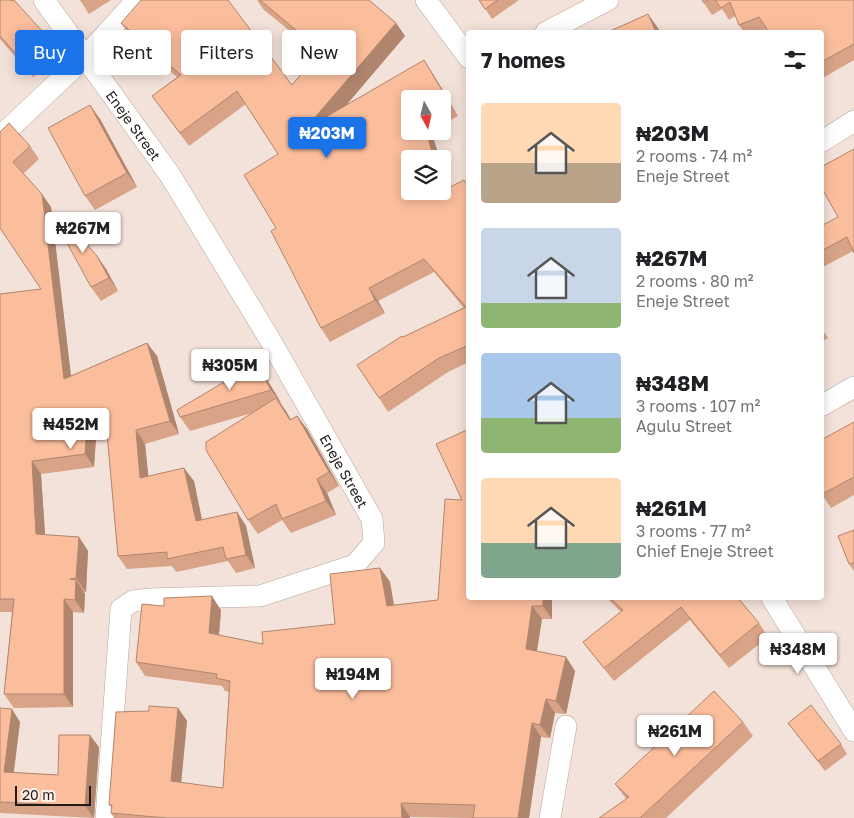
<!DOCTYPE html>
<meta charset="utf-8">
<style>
body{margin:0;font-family:"Golos Text",sans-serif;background:#f2f2f2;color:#202124;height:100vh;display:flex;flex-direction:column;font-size:19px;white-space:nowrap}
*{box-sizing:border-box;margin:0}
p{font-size:16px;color:#757577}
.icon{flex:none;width:28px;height:28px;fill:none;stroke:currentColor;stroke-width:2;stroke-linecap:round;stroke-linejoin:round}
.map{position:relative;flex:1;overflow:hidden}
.sheet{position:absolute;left:466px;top:30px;width:358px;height:570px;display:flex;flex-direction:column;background:#fff;border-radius:5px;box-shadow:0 2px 12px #0003}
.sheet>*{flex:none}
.hud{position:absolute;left:15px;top:30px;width:376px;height:45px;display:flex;gap:10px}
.needle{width:32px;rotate:172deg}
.controls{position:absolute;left:401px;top:90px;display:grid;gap:10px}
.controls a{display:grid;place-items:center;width:50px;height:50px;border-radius:5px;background:#fff;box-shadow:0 2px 12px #0003;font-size:25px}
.scale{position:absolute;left:15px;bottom:12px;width:76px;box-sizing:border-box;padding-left:5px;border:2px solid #211b18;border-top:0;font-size:14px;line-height:18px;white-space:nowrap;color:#211b18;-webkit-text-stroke:4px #fef0e9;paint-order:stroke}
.price{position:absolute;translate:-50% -42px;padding:0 11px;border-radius:5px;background:#fff;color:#222;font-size:16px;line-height:32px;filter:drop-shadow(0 1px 2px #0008)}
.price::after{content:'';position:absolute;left:50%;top:30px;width:15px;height:11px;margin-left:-8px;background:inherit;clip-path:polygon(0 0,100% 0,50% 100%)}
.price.selected{background:#1a73e8;color:#fff}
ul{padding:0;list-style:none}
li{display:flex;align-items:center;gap:15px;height:125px;padding:0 15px}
li span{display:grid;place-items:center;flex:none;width:140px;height:100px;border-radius:5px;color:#555}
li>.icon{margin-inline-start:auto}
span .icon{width:60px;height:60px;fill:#fffc;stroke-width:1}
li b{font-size:21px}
h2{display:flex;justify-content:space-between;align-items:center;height:60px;padding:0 15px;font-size:21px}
.pill{padding:0 18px;border-radius:5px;background:#fff;box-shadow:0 2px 12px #0003;font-size:18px;line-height:45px}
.pill.selected{background:#1a73e8;color:#fff}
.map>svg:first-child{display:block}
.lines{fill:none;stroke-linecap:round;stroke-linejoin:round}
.minor-casing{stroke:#b6a69e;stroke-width:22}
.minor{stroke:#fff;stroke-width:21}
.wall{fill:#d8a387}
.shaded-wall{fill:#b0856e}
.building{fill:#fbbe9d;stroke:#b0856e}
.labels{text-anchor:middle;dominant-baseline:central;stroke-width:4;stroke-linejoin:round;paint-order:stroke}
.street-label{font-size:14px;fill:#211b18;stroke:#fef0e9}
</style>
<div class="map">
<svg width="854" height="818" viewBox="0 0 854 818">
<rect width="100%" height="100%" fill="#f3e2d9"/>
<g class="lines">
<!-- minor casing -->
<g class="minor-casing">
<g id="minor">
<path id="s1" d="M 44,0 L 170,175 L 269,338 L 372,519 L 374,543 L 355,565 L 260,596 L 150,599 L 133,601 L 121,609 L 106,818"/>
<polyline points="426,0 469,58"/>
<polyline points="546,32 608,0"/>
<polyline points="0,137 85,57 137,0"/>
<polyline points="821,142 854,121"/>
<polyline points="821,406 854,387"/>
<polyline points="772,598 854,731"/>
<polyline points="550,818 566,726"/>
</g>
</g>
<!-- minor -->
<use href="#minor" class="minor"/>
</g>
<!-- wall -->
<g class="wall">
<polygon points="0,0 53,43 63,57 33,77 0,39"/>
<polygon points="80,0 111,0 89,14"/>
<polygon points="257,0 369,0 396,23 405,36 346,105 433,74 458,116 442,125 442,99 410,99 410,131 432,131 431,132 440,159 410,159 449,188 469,186 469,362 448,372 388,412 379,398 403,337 464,308 434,272 378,301 385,313 330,342 321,328 276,228 278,154 246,104 189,146 152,96 177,77 130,36 121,23 292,85 318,54 263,9"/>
<polygon points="479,0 519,0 492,19"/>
<polygon points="702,0 854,0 854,60 821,79 821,32 767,29 758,32 744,32 739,25 735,16 729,20 722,9 712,15"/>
<polygon points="100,119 137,187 95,210 85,196"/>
<polygon points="0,132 30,146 39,159 23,174 51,207 71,376 147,343 157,356 179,434 145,444 148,476 194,481 202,520 237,512 246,526 255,568 236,573 228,561 176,572 172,566 127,569 118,556 106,424 97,424 94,467 41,474 45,535 79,537 88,551 86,592 84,592 85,594 84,613 73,612 73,707 14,708 4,694 12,612 0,612 0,294 41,289"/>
<polygon points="821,167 853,251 821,268 821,226 838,217"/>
<polygon points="97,256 106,269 118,291 101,301 91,287"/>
<polygon points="821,328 828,338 821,342"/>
<polygon points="266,378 291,420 297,416 307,429 339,486 327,493 336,515 291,533 282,520 258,534 248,520 252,413 190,431 180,417"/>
<polygon points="854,422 854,495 831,508 821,493"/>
<polygon points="462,500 552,598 552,619 542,619 537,651 566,657 575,671 566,714 555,713 550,738 541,737 529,818 468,818 410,817 410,818 114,818 111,813 112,808 109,805 149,711 178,708 187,721 181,783 223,788 229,692 225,691 222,686 145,676 136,662 221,610 219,635 263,644 335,624 380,568 390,582 394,605 438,600"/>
<polygon points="854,530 854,571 849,564"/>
<polygon points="607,598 738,598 759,623 768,637 729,668 690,620 614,681 593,655 583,642 621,612"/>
<polygon points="0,708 20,722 14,772 58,775 99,747 94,818 0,813"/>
<polygon points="743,722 753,736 666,818 599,818 626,799 615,784"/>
<polygon points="788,723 841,744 847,754 825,771"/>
</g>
<!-- shaded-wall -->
<g class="shaded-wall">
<polygon points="648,14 658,28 660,32 656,32"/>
<polygon points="396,23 405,36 315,142 305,129"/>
<polygon points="424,60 433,74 458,116 449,102"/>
<polygon points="90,105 100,119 137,187 127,173"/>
<polygon points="426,131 431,131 440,159 434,159"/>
<polygon points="442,168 454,203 444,190 442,185"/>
<polygon points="42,194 51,207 73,393 64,379"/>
<polygon points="97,256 106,269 118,291 109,278"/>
<polygon points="369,288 378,301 385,313 375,300"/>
<polygon points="147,343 157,356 179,434 170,421"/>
<polygon points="256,363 266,378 282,404 271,390"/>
<polygon points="276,398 286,411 299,434 290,420"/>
<polygon points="88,411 97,424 94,467 85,454"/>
<polygon points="297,416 307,429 339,486 329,472"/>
<polygon points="136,430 145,444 150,491 140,478"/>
<polygon points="32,461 41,474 46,548 36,534"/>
<polygon points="184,468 194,481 205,535 196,521"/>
<polygon points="317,479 327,493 336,515 326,501"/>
<polygon points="237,512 246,526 255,568 246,555"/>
<polygon points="79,537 88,551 86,592 76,578"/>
<polygon points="380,568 390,582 396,619 387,606"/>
<polygon points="76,580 85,594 84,613 75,600"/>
<polygon points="212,596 221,610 218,646 209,633"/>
<polygon points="543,598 552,598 552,619 543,606"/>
<polygon points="64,599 73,612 73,707 64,694"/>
<polygon points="532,606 542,619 535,662 526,649"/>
<polygon points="566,657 575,671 566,714 556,701"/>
<polygon points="546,699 555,713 550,738 540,725"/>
<polygon points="178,708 187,721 180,795 171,781"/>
<polygon points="12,709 20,722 12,784 4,772"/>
<polygon points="532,723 541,737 529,818 518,818"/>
<polygon points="90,735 99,747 94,818 85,806"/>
<polygon points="401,803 410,817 410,818 402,818"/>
</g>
<!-- building -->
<g class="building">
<polygon points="0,0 11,0 12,1 14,0 53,43 23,62 0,36"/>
<polygon points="141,0 228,0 292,85 321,51 260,0 369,0 396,23 305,129 424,60 449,102 442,106 442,99 410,99 410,131 426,131 434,159 410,159 410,191 442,191 442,185 444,190 464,180 469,189 469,345 439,358 379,398 357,365 402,336 403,337 466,307 424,259 369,288 375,300 321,328 271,231 276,228 244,175 278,154 237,91 180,133 152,96 181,75 121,23"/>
<polygon points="479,0 498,0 485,9"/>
<polygon points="702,0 708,0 704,3"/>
<polygon points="715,0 854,0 854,44 821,62 821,32 769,32 759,17 739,25 730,2 721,8"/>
<polygon points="648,14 656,32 608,32"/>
<polygon points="90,105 127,173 85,196 48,128"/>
<polygon points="9,123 30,146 13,162 42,194 64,379 147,343 170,421 136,430 140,478 184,468 196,521 237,512 246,555 226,559 223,547 167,559 167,552 118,556 105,411 88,411 85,454 32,461 36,534 79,537 76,578 70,579 76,580 75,600 64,599 64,694 4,694 14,599 0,599 0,294 41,289 0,228 0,132"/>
<polygon points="854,149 854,253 847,237 821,251 821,226 838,217 821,187 821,167"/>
<polygon points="62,216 97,256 109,278 91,287 55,221"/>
<polygon points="256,363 271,390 180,417 177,410"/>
<polygon points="276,398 290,420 297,416 329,472 317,479 326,501 282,519 276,504 248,520 206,450 206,442"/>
<polygon points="854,422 854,477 822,494 821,493 821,440"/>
<polygon points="469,429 469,598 543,598 543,606 532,606 526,649 566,657 556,701 546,699 540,725 532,723 518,818 473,818 475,805 401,803 402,818 167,818 111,813 112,805 109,805 116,712 149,711 149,706 178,708 171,781 223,788 230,681 216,678 217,674 136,662 142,604 164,606 164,598 212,596 209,633 263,644 262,632 335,624 330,574 380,568 387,606 438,600 445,499 462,500 436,444"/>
<polygon points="854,530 854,563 849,564 838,536"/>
<polygon points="610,598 738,598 759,623 720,655 681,607 604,668 583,642 623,610"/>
<polygon points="714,691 743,722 641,817 642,818 599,818 629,797 615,784"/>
<polygon points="811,705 841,744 818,761 788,723"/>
<polygon points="0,708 12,709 4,772 58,775 59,735 90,735 85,806 0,802"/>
</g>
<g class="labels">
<!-- street labels -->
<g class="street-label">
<text stroke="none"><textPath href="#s1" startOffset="154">Eneje Street</textPath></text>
<text stroke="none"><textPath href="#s1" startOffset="559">Eneje Street</textPath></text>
</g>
</g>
</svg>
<div class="controls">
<a><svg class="needle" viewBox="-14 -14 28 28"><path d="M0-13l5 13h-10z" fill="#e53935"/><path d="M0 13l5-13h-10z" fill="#757577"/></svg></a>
<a><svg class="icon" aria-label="layers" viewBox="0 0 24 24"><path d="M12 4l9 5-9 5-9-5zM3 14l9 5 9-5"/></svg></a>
</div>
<div class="scale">20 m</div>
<b class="price selected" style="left:327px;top:159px">₦203M</b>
<b class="price" style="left:83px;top:254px">₦267M</b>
<b class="price" style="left:230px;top:391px">₦305M</b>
<b class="price" style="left:71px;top:450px">₦452M</b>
<b class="price" style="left:798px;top:675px">₦348M</b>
<b class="price" style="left:353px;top:700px">₦194M</b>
<b class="price" style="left:675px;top:757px">₦261M</b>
<div class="hud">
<a class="pill selected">Buy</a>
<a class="pill">Rent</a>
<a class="pill">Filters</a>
<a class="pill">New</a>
</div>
<section class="sheet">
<h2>7 homes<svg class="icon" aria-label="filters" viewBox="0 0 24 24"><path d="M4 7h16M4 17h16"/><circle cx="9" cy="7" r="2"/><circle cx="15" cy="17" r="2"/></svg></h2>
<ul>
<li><span style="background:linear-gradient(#ffd9b3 60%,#b9a48a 0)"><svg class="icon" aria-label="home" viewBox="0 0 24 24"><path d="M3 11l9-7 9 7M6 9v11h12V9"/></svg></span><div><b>₦203M</b><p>2 rooms · 74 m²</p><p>Eneje Street</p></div></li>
<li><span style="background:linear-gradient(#c9d6e8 75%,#8fb573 0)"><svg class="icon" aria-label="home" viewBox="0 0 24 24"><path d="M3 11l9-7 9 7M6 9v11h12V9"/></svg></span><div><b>₦267M</b><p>2 rooms · 80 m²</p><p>Eneje Street</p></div></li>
<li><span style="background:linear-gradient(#a9c7e8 65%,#8fb573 0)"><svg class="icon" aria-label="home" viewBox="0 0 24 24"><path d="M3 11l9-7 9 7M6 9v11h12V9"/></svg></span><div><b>₦348M</b><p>3 rooms · 107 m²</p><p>Agulu Street</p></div></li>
<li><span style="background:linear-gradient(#ffd9b3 65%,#7fa58c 0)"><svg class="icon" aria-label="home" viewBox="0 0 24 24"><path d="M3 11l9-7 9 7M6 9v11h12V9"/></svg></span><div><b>₦261M</b><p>3 rooms · 77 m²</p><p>Chief Eneje Street</p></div></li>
</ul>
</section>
</div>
